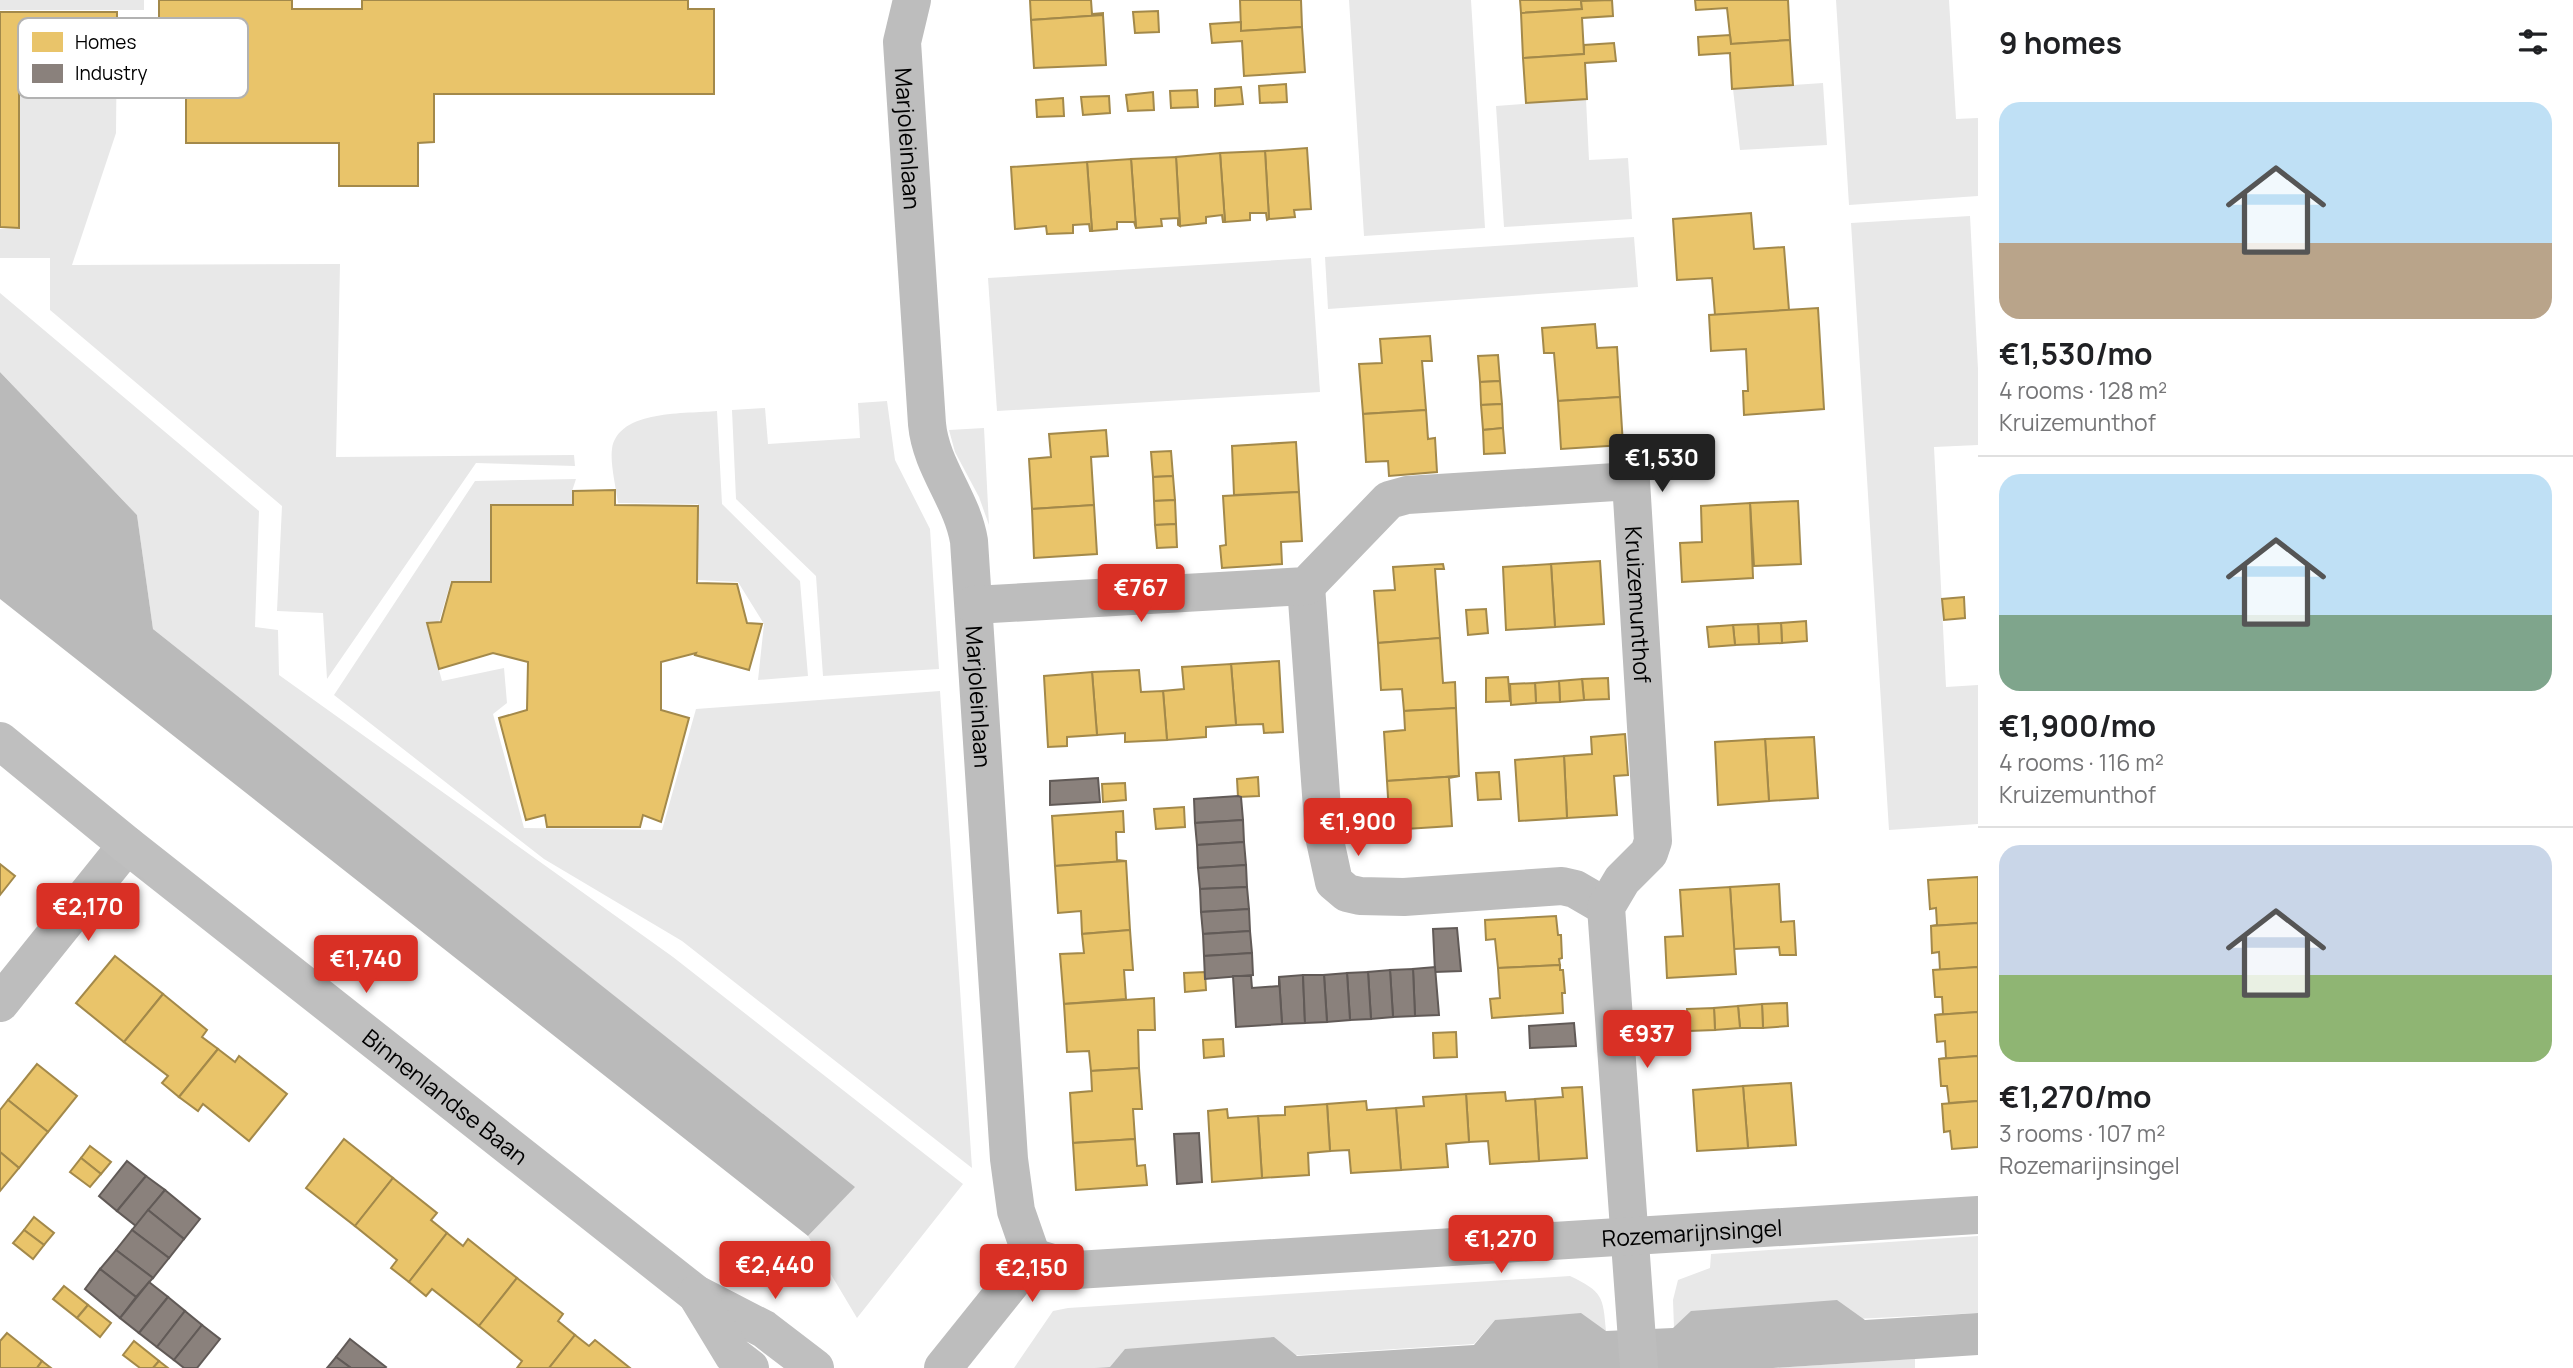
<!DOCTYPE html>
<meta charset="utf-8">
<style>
body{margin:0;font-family:Manrope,sans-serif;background:#f2f2f2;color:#202124;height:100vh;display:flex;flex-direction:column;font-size:26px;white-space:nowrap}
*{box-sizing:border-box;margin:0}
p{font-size:23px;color:#757577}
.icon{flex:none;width:38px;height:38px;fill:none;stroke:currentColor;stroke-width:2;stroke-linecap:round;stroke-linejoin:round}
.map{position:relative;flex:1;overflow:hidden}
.sheet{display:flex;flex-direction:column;background:#fff;width:595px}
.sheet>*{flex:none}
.price{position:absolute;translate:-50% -60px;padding:0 16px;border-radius:7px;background:#d93025;color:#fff;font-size:23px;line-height:46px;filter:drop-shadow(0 2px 4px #0008)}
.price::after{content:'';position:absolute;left:50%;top:42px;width:21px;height:16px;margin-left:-10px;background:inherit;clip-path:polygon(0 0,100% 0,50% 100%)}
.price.current{background:#222;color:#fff}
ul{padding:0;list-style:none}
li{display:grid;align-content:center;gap:14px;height:371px;padding:0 21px}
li+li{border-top:2px solid #e0e0e0}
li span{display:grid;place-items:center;height:217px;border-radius:21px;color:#555}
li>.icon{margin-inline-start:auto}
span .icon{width:126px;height:126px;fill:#fffc;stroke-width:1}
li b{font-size:30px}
h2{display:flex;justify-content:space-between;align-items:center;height:84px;padding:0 21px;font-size:30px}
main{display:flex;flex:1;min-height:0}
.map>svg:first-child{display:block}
.green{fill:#e8e8e8}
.water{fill:#bababa}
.homes{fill:#e9c46a;stroke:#a3894a;stroke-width:2}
.industry{fill:#8a817c;stroke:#615a57;stroke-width:2}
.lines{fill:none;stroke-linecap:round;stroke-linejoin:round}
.street{stroke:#bdbdbd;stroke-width:38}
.secondary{stroke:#bfbfbf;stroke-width:38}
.labels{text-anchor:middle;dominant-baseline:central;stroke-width:7;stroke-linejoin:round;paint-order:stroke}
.street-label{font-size:23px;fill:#000;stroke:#fff}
.key{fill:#fff;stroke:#b2b2b2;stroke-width:2}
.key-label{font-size:19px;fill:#000}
</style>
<main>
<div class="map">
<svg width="1978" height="1368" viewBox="0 0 1978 1368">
<rect width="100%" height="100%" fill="#fff"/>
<!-- green -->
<g class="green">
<rect x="0" y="0" width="144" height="10"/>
<polygon points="1349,0 1471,0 1485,228 1364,236"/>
<polygon points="1836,0 1949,0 1956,119 1978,118 1978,196 1849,205"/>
<polygon points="117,29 116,133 72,265 340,264 336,457 574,455 575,466 476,463 327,679 323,613 277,611 282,506 50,310 50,258 0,258 0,229 19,229 19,30"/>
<polygon points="1823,83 1827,145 1740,150 1733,89"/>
<polygon points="1586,99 1589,160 1628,158 1632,219 1504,227 1496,106"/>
<polygon points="1970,216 1978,369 1978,445 1934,447 1946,687 1978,685 1978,824 1889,830 1851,223"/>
<polygon points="1634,237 1638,287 1328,309 1325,257"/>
<polygon points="1311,258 1320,392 997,411 988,278"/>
<polygon points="0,293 259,511 255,627 278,630 279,675 673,957 963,1184 857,1318 808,1236 854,1187 153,629 137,515 0,372"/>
<polygon points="887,401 895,460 930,529 939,669 823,676 816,576 736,499 732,410 765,408 768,444 860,438 858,403"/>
<path d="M 717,411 L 722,504 L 800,581 L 808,676 L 758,680 L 764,624 L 738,582 L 698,580 L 698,504 L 618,503 C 616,488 610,463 612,449 C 618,409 687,414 717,411 Z"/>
<polygon points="984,428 989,525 979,497 955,452 949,430"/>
<polygon points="576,479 572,491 572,504 490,504 490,581 451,581 439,622 426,622 442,681 504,668 507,703 493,714 524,828 662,830 696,709 940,691 972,1168 682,941 544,859 334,695 475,481"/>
<polygon points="1978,1236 1978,1313 1674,1328 1673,1300 1678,1280 1710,1268 1711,1254"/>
<path d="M 1570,1276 C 1603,1292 1603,1296 1606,1331 L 1495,1320 L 1474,1344 L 1095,1368 L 1014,1368 L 1053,1311 L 1068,1308 Z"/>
<polygon points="1915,1359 1915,1368 1773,1368"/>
</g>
<!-- water -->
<g class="water">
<polygon points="0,372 137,515 153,629 855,1187 808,1236 0,599"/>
<polygon points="1837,1300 1865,1320 1978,1313 1978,1355 1773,1368 1095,1368 1110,1367 1125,1349 1274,1337 1297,1356 1474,1345 1495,1320 1581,1313 1606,1331 1673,1328 1691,1311"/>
</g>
<!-- homes -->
<g class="homes">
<polygon points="159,0 292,0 292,9 362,9 362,0 688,0 688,9 714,9 714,94 434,94 434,142 418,143 418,186 339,186 339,143 186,143 186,66 159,67"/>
<polygon points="1030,0 1091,0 1092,14 1103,13 1103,15 1031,20"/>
<polygon points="1240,0 1301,0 1302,27 1241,31"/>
<polygon points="1520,0 1581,0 1582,9 1521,13"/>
<polygon points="1612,0 1613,16 1582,18 1584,54 1523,58 1521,13 1582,9 1581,1"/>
<polygon points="1695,0 1788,0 1790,40 1731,44 1727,8 1696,10"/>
<polygon points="1158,11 1159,32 1135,33 1133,12"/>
<polygon points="0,12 117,12 117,29 19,29 19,228 0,227"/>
<polygon points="1103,15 1106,65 1034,68 1031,20"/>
<polygon points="1241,22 1241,31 1302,27 1305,72 1244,76 1242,41 1212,43 1210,24"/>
<polygon points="1730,35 1731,44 1790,40 1793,85 1732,89 1730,53 1699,55 1698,37"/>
<polygon points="1614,43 1616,61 1585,63 1587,99 1526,103 1523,58 1584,54 1584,45"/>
<polygon points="1286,84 1287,102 1260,103 1259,86"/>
<polygon points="1241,87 1243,104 1215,106 1215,89"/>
<polygon points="1197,90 1198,107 1171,108 1170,91"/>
<polygon points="1153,92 1154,110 1128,111 1126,95"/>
<polygon points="1109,96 1110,113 1083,115 1081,97"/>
<polygon points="1063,98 1064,116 1037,117 1036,100"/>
<polygon points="1307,148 1311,209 1294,210 1295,217 1269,219 1265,151"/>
<polygon points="1265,151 1269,219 1267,220 1266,213 1250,213 1250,220 1225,222 1220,153"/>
<polygon points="1220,153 1225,222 1223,222 1222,215 1206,217 1206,223 1180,226 1176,157"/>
<polygon points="1176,157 1180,226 1178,225 1178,218 1161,219 1162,226 1136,228 1131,159"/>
<polygon points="1131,159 1136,228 1134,222 1117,222 1117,229 1092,231 1087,162"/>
<polygon points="1087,162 1092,231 1090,231 1089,224 1073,225 1073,233 1047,234 1046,226 1015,229 1011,167"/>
<polygon points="1751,213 1754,249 1784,247 1789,310 1715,315 1712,278 1677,280 1673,219"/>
<polygon points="1818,308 1824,409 1744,415 1743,391 1748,391 1746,349 1711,351 1709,315"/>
<polygon points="1595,324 1597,348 1617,347 1620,397 1558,401 1554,353 1544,353 1542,328"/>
<polygon points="1430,336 1432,361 1422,361 1426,410 1363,414 1359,364 1382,363 1380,339"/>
<polygon points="1498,355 1500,381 1480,382 1478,356"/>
<polygon points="1500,381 1502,404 1481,405 1480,382"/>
<polygon points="1620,397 1623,445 1561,449 1558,401"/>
<polygon points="1502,404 1503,428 1483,430 1481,405"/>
<polygon points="1426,410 1428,439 1435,438 1437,472 1389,476 1388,461 1366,462 1363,414"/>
<polygon points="1503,428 1505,453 1484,454 1483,430"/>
<polygon points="1106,430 1108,456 1091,457 1094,505 1032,509 1029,459 1051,457 1049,434"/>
<polygon points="1296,442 1299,492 1234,495 1232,446"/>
<polygon points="1171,451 1173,476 1153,477 1151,452"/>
<polygon points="1173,476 1175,500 1154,501 1153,477"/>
<polygon points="615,490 615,505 698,506 697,583 737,584 747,623 762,624 749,670 695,655 696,653 661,662 661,710 689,718 661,822 643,815 640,827 547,827 545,815 526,820 499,718 527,710 528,662 493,653 439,669 427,623 441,622 452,582 491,582 491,505 573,505 573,491"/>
<polygon points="1299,492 1302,541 1281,542 1282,564 1222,568 1220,546 1226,545 1223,496"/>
<polygon points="1175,500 1176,524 1155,525 1154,501"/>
<polygon points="1798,501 1801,564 1754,566 1750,503"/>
<polygon points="1750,503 1753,578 1682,582 1680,543 1702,542 1701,506"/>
<polygon points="1094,505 1097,554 1034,558 1032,509"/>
<polygon points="1176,524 1177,547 1157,548 1155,525"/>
<polygon points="1600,561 1604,624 1555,627 1551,564"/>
<polygon points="1443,564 1444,569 1435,569 1440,638 1378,643 1374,591 1395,590 1393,567"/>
<polygon points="1551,564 1555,627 1506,630 1503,567"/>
<polygon points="1964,597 1965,618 1944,620 1942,599"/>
<polygon points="1486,609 1488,633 1468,635 1466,610"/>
<polygon points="1806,621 1807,641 1782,643 1781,623"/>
<polygon points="1781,623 1782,643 1759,644 1758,624"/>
<polygon points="1758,624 1759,644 1735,645 1733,625"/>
<polygon points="1733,625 1735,645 1709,647 1707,627"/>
<polygon points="1440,638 1443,683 1455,682 1456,708 1404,711 1402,689 1381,690 1378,643"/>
<polygon points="1279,661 1283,732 1264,733 1263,724 1236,725 1231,664"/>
<polygon points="1231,664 1236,725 1206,727 1206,737 1167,740 1163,691 1184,689 1182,667"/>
<polygon points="1139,670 1141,692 1163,691 1167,740 1125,742 1125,733 1097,735 1092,672"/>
<polygon points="1092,672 1097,735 1067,737 1067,746 1048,747 1044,676"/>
<polygon points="1508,677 1510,701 1486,702 1486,678"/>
<polygon points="1608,678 1609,699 1584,700 1582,679"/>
<polygon points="1582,679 1584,700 1560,702 1559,681"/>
<polygon points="1559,681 1560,702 1536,703 1535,683"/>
<polygon points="1535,683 1536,703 1511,705 1510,684"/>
<polygon points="1456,708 1459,776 1387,781 1384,732 1405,730 1404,711"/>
<polygon points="1625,734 1628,775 1614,776 1617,815 1567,818 1564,756 1592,754 1591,737"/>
<polygon points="1814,737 1818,798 1769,801 1765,739"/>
<polygon points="1765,739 1769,801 1718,805 1715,742"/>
<polygon points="1564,756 1567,818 1519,821 1515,760"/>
<polygon points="1499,772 1501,799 1478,800 1476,773"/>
<polygon points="1459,776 1449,778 1452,826 1390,830 1387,781"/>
<polygon points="1258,777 1259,796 1238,797 1237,779"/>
<polygon points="1125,783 1126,800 1103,802 1102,784"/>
<polygon points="1184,807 1185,827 1156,829 1154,809"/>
<polygon points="1123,811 1124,832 1116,832 1117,860 1126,861 1055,866 1052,816"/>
<polygon points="1126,861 1130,930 1082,934 1081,911 1058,913 1055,866"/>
<polygon points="0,864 15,876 0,895"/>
<polygon points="1978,877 1978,923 1931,926 1937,925 1936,908 1930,909 1928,880"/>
<polygon points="1779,884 1781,922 1794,921 1796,955 1780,955 1779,947 1734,949 1730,887"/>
<polygon points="1730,887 1736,974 1667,978 1665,937 1683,936 1680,890"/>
<polygon points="1556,916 1558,935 1561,935 1562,958 1559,959 1560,965 1498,968 1495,939 1486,940 1485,920"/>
<polygon points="1978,923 1978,967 1940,970 1939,952 1932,953 1931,926"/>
<polygon points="1130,930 1133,970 1124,970 1126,999 1064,1004 1060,954 1084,953 1082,934"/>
<polygon points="115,956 163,994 124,1042 76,1003"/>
<polygon points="1560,965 1560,970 1563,970 1565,993 1562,993 1563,1013 1492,1018 1490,999 1500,998 1498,968"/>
<polygon points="1978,967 1978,1012 1935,1015 1943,1014 1942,997 1935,997 1933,970"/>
<polygon points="1205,972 1206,990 1185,992 1184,973"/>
<polygon points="163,994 207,1030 202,1037 218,1049 179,1097 162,1083 168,1076 124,1042"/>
<polygon points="1154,998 1155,1030 1138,1030 1139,1068 1091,1071 1089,1051 1067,1052 1064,1004"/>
<polygon points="1787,1003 1788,1026 1763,1028 1762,1004"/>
<polygon points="1762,1004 1763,1028 1740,1028 1738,1006"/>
<polygon points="1738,1006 1740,1028 1715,1030 1714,1008"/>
<polygon points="1714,1008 1715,1030 1689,1031 1687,1009"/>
<polygon points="1978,1012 1978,1056 1939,1059 1946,1058 1945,1041 1937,1042 1935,1015"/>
<polygon points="1456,1032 1457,1057 1434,1058 1433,1033"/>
<polygon points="1223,1039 1224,1056 1204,1058 1203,1040"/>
<polygon points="218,1049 235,1062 239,1056 287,1094 249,1141 203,1104 198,1111 179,1097"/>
<polygon points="1978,1056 1978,1101 1949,1103 1947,1086 1941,1086 1939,1059"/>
<polygon points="37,1064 77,1096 48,1132 8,1100"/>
<polygon points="1139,1068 1142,1109 1133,1109 1135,1139 1073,1143 1070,1093 1092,1091 1091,1071"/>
<polygon points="1791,1083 1796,1145 1748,1148 1743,1086"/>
<polygon points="1743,1086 1748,1148 1697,1151 1693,1090"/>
<polygon points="1582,1087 1587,1158 1539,1161 1535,1099 1563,1097 1562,1088"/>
<polygon points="1505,1092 1506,1101 1535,1099 1539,1161 1490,1164 1488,1141 1469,1142 1466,1094"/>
<polygon points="1466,1094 1469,1142 1446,1144 1448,1167 1401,1170 1396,1108 1424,1106 1423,1097"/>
<polygon points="8,1100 48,1132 19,1168 0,1152 0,1110"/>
<polygon points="1366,1101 1367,1110 1396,1108 1401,1170 1351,1173 1349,1150 1330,1151 1327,1104"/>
<polygon points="1978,1101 1978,1147 1952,1149 1950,1131 1944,1132 1942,1104"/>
<polygon points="1327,1104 1330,1151 1308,1153 1309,1175 1262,1178 1258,1116 1285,1115 1285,1107"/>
<polygon points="1227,1109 1228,1118 1258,1116 1262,1178 1212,1182 1208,1111"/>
<polygon points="344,1139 393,1178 355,1226 306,1188"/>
<polygon points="1135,1139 1137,1166 1145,1165 1147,1185 1076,1190 1073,1143"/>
<polygon points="90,1146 111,1162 101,1174 81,1158"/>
<polygon points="0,1152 19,1168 0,1191"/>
<polygon points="81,1158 101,1174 90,1187 70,1172"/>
<polygon points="393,1178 437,1213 431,1220 447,1233 409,1282 391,1268 397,1260 355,1226"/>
<polygon points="34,1217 54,1233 44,1245 24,1230"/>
<polygon points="24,1230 44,1245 33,1259 13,1243"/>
<polygon points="447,1233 463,1246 468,1239 517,1278 479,1326 432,1289 426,1296 409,1282"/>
<polygon points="517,1278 563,1314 558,1321 575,1335 549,1368 517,1368 522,1361 479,1326"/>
<polygon points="64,1286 88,1305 77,1318 53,1299"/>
<polygon points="88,1305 111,1323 100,1337 77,1318"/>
<polygon points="7,1333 42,1361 37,1368 0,1368 0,1341"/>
<polygon points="575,1335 589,1346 595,1340 630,1368 549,1368"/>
<polygon points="134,1341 159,1361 153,1368 140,1368 123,1355"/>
<polygon points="42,1361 51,1368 37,1368"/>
<polygon points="159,1361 168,1368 153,1368"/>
</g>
<!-- industry -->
<g class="industry">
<polygon points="1098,778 1100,802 1050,805 1050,781"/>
<polygon points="1238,796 1241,797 1243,820 1195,823 1194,799"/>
<polygon points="1243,820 1244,842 1197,845 1195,823"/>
<polygon points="1244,842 1246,865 1198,868 1197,845"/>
<polygon points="1246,865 1247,887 1200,889 1198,868"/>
<polygon points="1247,887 1249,909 1201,912 1200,889"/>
<polygon points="1249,909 1250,931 1203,934 1201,912"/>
<polygon points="1457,928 1461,971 1435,972 1433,929"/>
<polygon points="1250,931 1252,953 1204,956 1203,934"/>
<polygon points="1252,953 1253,975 1205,979 1204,956"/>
<polygon points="1435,967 1439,1015 1415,1016 1413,969"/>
<polygon points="1413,969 1415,1016 1393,1017 1390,970"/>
<polygon points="1390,970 1393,1017 1371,1019 1368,972"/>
<polygon points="1368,972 1371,1019 1350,1020 1347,973"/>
<polygon points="1347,973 1350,1020 1327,1022 1324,975"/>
<polygon points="1303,975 1305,1023 1282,1024 1279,977"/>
<polygon points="1303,975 1324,975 1327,1022 1305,1023"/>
<polygon points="1233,976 1251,976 1252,988 1279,986 1279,977 1282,1024 1236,1027"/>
<polygon points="1574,1023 1576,1046 1530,1048 1529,1026"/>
<polygon points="1199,1133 1202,1182 1177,1184 1174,1134"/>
<polygon points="127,1161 146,1176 117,1211 99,1196"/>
<polygon points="146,1176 165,1190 136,1226 117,1211"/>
<polygon points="165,1190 200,1219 184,1239 148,1210"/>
<polygon points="148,1210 184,1239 169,1258 132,1230"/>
<polygon points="132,1230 169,1258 153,1278 116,1250"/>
<polygon points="116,1250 153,1278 136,1297 100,1269"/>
<polygon points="100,1269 136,1297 120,1318 85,1289"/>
<polygon points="149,1282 168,1297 139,1333 120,1318"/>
<polygon points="168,1297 185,1311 157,1347 139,1333"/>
<polygon points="185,1311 202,1325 174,1360 157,1347"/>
<polygon points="202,1325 220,1339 197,1368 184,1368 174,1360"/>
<polygon points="350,1339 386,1367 385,1368 351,1368 336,1357"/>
<polygon points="336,1357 351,1368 327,1368"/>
</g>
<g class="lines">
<!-- street -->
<g class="street">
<path id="s1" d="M 912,0 L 902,42 L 927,424 C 931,467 962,499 969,541 L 1009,1159 L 1016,1211 L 1032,1257"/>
<polyline points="1306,586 1324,836 1334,882 1347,893 1360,896 1404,897 1562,886 1575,889 1606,907"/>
<path id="s2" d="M 974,605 L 1306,586 L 1389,500 L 1407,495 L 1631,481 L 1653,841 L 1649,853 L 1622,880 L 1606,907 L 1639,1368"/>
<polyline points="0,1003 127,845"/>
<path id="s3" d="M 1032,1257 L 1076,1270 L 1978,1215"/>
<polyline points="943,1368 1032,1257"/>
</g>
<!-- secondary -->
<g class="secondary">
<path id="s4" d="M 0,741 L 127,845 L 696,1294 L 764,1329 L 815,1368"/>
<polyline points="696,1294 733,1355 750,1368"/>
</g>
</g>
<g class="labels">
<!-- street labels -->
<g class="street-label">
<text stroke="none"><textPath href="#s1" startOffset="140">Marjoleinlaan</textPath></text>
<text stroke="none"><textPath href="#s2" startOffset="819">Kruizemunthof</textPath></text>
<text stroke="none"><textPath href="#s1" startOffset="707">Marjoleinlaan</textPath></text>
<text stroke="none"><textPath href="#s4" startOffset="570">Binnenlandse Baan</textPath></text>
<text stroke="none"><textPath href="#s3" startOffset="663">Rozemarijnsingel</textPath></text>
</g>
</g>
<!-- legend -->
<rect x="18" y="18" width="230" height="80" rx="10" class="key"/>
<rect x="32" y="32" width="31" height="20" fill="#e9c46a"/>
<rect x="32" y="64" width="31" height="19" fill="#8a817c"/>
<g class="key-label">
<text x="75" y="49">Homes</text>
<text x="75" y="80">Industry</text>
</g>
</svg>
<b class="price current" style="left:1662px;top:494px">€1,530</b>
<b class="price" style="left:1141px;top:624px">€767</b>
<b class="price" style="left:1358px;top:858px">€1,900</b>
<b class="price" style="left:88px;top:943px">€2,170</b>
<b class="price" style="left:366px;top:995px">€1,740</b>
<b class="price" style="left:1647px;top:1070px">€937</b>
<b class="price" style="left:1501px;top:1275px">€1,270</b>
<b class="price" style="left:775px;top:1301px">€2,440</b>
<b class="price" style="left:1032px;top:1304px">€2,150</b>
</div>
<section class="sheet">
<h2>9 homes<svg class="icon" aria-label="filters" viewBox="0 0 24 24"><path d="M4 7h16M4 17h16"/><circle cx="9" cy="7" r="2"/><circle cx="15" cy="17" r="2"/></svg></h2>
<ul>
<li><span style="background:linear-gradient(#bfe0f5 65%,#b9a48a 0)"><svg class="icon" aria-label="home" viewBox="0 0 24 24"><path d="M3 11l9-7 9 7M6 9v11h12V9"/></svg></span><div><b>€1,530/mo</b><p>4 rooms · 128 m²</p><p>Kruizemunthof</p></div></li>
<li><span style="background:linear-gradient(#bfe0f5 65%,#7fa58c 0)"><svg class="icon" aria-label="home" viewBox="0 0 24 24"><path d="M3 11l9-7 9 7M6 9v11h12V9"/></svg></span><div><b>€1,900/mo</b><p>4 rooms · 116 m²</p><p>Kruizemunthof</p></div></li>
<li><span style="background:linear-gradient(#c9d6e8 60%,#8fb573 0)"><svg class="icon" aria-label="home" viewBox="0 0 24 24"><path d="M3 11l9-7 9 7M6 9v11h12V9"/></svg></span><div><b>€1,270/mo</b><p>3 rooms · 107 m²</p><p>Rozemarijnsingel</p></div></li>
</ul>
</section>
</main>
